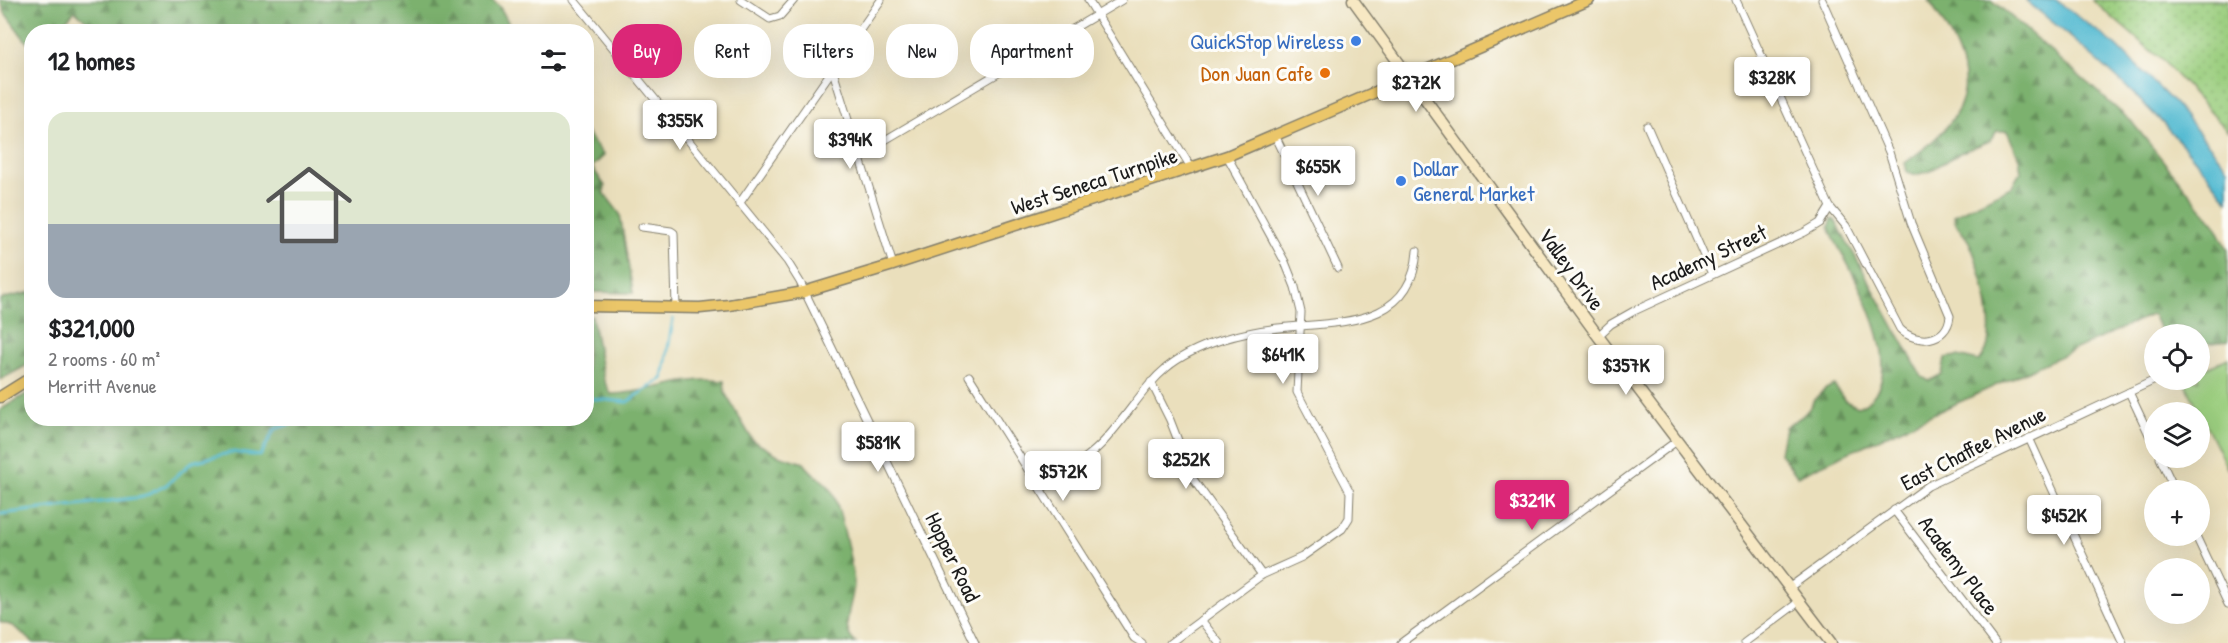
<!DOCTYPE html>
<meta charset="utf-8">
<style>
body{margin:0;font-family:"Patrick Hand",sans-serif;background:#f6f6f6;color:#202124;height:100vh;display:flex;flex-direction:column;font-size:22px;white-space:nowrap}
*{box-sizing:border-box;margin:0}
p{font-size:20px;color:#757577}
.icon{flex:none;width:33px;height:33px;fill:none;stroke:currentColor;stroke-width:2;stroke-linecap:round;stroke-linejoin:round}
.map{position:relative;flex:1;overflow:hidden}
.details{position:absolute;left:24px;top:24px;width:570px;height:402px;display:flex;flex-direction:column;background:#fff;border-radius:24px;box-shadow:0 6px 24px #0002}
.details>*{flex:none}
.guide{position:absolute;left:612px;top:24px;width:570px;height:54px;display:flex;gap:12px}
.controls{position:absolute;left:2144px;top:324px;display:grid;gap:12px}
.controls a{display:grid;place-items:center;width:66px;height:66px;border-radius:50%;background:#fff;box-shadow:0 6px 24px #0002;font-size:30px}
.price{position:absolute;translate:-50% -51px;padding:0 14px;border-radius:6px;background:#fff;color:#222;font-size:20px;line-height:39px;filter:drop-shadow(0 2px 3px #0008)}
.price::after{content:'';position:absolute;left:50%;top:36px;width:18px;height:14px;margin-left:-9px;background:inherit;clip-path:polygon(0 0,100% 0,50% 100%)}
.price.selected{background:#db2777;color:#fff}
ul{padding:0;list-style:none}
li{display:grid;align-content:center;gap:12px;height:318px;padding:0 24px}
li+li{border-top:2px solid #e0e0e0}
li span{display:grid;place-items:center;height:186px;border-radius:18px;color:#555}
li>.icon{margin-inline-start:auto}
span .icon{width:108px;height:108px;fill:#fffc;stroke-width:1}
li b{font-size:26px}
h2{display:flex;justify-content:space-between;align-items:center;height:72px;padding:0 24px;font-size:26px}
.tag{padding:0 21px;border-radius:24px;background:#fff;box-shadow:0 6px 24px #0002;font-size:21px;line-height:54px}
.tag.selected{background:#db2777;color:#fff}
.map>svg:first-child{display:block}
.grass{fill:#9bce7f;stroke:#5c754e;stroke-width:1.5}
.forest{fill:url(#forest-firs);stroke:#4c6645;stroke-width:1.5}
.park{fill:url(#park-dots);stroke:#5c754e;stroke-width:1.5}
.water{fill:#53bad1;stroke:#386b76;stroke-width:1.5}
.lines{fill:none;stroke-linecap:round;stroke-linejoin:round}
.stream{stroke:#53bad1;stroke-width:3}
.street-casing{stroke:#837e6c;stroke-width:9}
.secondary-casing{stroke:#837e6c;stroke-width:13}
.primary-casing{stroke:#837e6c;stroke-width:13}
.street{stroke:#fff;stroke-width:7}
.secondary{stroke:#f7e8c3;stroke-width:10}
.primary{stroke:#ebc669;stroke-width:10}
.shop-dot{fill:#3f7fe0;stroke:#fdfcf7;stroke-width:2}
.food-dot{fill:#e8710a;stroke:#fdfcf7;stroke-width:2}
.labels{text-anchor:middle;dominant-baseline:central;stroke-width:6;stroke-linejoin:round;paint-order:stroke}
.shop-label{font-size:22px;fill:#366cbe;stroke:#fdfcf7;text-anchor:end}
.food-label{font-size:22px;fill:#c56008;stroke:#fdfcf7;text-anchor:end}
.street-label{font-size:22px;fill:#1c1c1c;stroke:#fdfcf7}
</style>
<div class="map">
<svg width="2228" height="643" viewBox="0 0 2228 643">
<defs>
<pattern id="forest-firs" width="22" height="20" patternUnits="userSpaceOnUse" patternTransform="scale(1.5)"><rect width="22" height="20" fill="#7cb16e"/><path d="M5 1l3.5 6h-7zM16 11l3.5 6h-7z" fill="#658f5a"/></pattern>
<pattern id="park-dots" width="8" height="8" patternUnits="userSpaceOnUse" patternTransform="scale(1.5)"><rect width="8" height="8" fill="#9bce7f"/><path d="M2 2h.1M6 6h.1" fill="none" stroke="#85b06d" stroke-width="1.8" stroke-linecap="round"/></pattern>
</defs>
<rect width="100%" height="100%" fill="#fdfcf7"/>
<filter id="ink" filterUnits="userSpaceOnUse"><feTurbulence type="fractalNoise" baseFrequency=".0167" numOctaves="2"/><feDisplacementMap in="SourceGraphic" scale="12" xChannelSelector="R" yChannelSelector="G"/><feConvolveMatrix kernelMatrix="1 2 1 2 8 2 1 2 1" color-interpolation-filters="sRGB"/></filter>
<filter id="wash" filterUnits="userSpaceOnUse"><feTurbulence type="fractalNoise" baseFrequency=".008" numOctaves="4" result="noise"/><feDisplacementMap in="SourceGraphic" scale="24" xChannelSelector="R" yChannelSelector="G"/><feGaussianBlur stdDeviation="1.35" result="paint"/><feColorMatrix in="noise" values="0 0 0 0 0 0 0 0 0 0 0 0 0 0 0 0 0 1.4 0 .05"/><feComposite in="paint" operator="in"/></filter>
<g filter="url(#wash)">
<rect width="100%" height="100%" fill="#eadfbc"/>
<!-- grass -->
<polygon class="grass" points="2228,358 2228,470 2184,380 2199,380 2199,372"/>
<!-- forest -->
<g class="forest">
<polygon points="0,0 492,0 500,7 513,31 100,32 75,11 55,31 32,32 31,48 5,13"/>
<path d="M 1929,0 L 1992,0 L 2131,121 L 2216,226 L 2228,250 L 2228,341 L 2203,344 L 2199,334 L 2180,326 L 2170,334 L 2162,334 L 2153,314 L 1797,476 L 1780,453 L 1785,427 C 1790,423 1797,420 1802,416 C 1816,405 1813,393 1834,385 L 1845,401 L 1858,407 C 1918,381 1853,274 1833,237 L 1829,227 L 1832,219 L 1835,220 L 1922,377 L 1929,381 L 1942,374 L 1945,358 L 1958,356 L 1978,361 C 2003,343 1981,267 1969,242 C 1964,232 1954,227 1954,215 L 2011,187 L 2021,172 L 2019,158 L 2007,131 L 1997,131 L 1990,141 L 1959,153 L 1930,171 L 1916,175 L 1907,172 L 1905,163 C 1982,108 1978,76 1929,0 Z"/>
<polygon points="586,132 604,156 592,167 605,186 604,193 620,214 633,293 587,292"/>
<polygon points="31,292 31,363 0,380 0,299"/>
<path d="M 587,316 L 592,316 L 604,381 L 611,394 C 652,393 681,376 724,381 L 725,393 L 753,441 L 778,455 L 804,463 C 813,476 822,478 830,488 C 839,499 852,566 854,582 C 855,600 837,629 856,643 L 34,643 L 13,626 L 0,622 L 0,410 L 31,391 L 32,418 L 586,418 Z"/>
</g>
<!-- park -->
<polygon class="park" points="2092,0 2228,0 2228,131 2165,63"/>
<!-- water -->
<path class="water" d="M 2025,0 L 2056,0 L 2117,46 L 2176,105 L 2228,168 L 2228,201 C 2169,121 2102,61 2025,0 Z"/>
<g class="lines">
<!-- stream -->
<g class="stream">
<polyline points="586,398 627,402 663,378 673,319"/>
<polyline points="363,418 374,425 394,418"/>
<polyline points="0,514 143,497 166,485 192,462 233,452 260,456 275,429 308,418"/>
</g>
</g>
</g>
<g filter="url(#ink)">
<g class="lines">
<!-- street casing -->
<g class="street-casing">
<g id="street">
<polyline points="574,0 787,261 800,282 975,643"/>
<polyline points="741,0 770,19 780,16 794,0"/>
<polyline points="1088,0 1192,169"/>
<path d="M 1736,0 L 1830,207 L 1846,226 L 1900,329 C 1916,345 1947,343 1950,316 L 1911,223 L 1889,152 L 1822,0"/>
<polyline points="832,68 893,265"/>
<polyline points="1647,126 1712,274"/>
<polyline points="1276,137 1338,268"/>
<polyline points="858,156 1122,0"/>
<polyline points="739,204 881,0"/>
<polyline points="642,227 671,231 674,233 676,308"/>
<polyline points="1598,336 1611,324 1634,311 1805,232 1820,223 1830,207"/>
<polyline points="969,376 1134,638 1142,643"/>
<polyline points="1151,382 1170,420 1193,479 1262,575"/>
<polyline points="2129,392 2154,445"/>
<polyline points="2029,438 2123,643"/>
<polyline points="2160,458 2175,490"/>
<path d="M 1041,489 C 1062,473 1089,459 1106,439 C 1149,390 1153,362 1221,340 C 1243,333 1266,329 1288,327 C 1345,322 1412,324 1417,251"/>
<polyline points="1894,510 1995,643"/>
<polyline points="2196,536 2228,604"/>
<polyline points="1790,587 1928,486 2155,380"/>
<polyline points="1201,620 1219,643"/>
<polyline points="1170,643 1262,575 1302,557 1342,529 1349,518 1350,492 1297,392 1301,312 1295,287 1285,262 1227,156"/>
<polyline points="1401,643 1678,440"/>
<polyline points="1744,643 1800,601"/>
</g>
</g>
<!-- secondary casing -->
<g class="secondary-casing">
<polyline id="secondary" points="1353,0 1598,336 1831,643"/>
</g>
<!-- primary casing -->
<g class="primary-casing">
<g id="primary">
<polyline points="586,306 700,308 729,305 804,292 893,265 1227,156 1589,0"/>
<polyline points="0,397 32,377"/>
</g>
</g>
<!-- street -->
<use href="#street" class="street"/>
<!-- secondary -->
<use href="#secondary" class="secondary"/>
<!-- primary -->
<use href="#primary" class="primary"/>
</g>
</g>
<!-- markers -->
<g class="shop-dot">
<circle cx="1356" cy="41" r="6"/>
<circle cx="1401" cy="181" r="6"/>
</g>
<circle class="food-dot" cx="1325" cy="73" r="6"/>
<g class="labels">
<!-- shop labels -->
<g class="shop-label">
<text x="1344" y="41">QuickStop Wireless</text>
<text x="1413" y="168" text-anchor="start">Dollar<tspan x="1413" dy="25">General Market</tspan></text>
</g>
<!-- food labels -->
<g class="food-label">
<text x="1313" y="73">Don Juan Cafe</text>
</g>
<!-- street labels -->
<g class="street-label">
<text transform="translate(1094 181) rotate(-18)">West Seneca Turnpike</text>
<text transform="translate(1708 257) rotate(-25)">Academy Street</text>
<text transform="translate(1572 269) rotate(54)">Valley Drive</text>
<text transform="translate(1973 448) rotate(-27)">East Chaffee Avenue</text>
<text transform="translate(953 557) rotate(64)">Hopper Road</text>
<text transform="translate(1959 565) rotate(53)">Academy Place</text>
</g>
</g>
</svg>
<div class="controls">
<a><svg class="icon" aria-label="locate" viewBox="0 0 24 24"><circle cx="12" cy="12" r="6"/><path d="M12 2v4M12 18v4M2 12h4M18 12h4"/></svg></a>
<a><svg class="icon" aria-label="layers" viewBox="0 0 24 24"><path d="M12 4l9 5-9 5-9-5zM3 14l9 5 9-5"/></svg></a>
<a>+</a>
<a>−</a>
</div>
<b class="price" style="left:1772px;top:108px">$328K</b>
<b class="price" style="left:1416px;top:113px">$272K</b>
<b class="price" style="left:680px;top:151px">$355K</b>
<b class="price" style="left:850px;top:170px">$394K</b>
<b class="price" style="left:1318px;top:197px">$655K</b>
<b class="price" style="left:1283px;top:385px">$641K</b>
<b class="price" style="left:1626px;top:396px">$357K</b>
<b class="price" style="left:878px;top:473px">$581K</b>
<b class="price" style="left:1186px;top:490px">$252K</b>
<b class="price" style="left:1063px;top:502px">$572K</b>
<b class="price selected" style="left:1532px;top:531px">$321K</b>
<b class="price" style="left:2064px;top:546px">$452K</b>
<div class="guide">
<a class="tag selected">Buy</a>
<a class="tag">Rent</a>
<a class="tag">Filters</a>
<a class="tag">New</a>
<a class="tag">Apartment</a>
</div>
<section class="details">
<h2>12 homes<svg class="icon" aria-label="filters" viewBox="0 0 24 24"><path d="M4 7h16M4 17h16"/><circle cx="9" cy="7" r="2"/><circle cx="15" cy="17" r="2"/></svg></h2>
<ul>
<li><span style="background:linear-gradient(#dfe7d0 60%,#9aa5b1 0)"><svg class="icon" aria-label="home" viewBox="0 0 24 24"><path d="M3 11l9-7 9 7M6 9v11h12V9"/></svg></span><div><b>$321,000</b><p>2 rooms · 60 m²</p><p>Merritt Avenue</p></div></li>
</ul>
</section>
</div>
